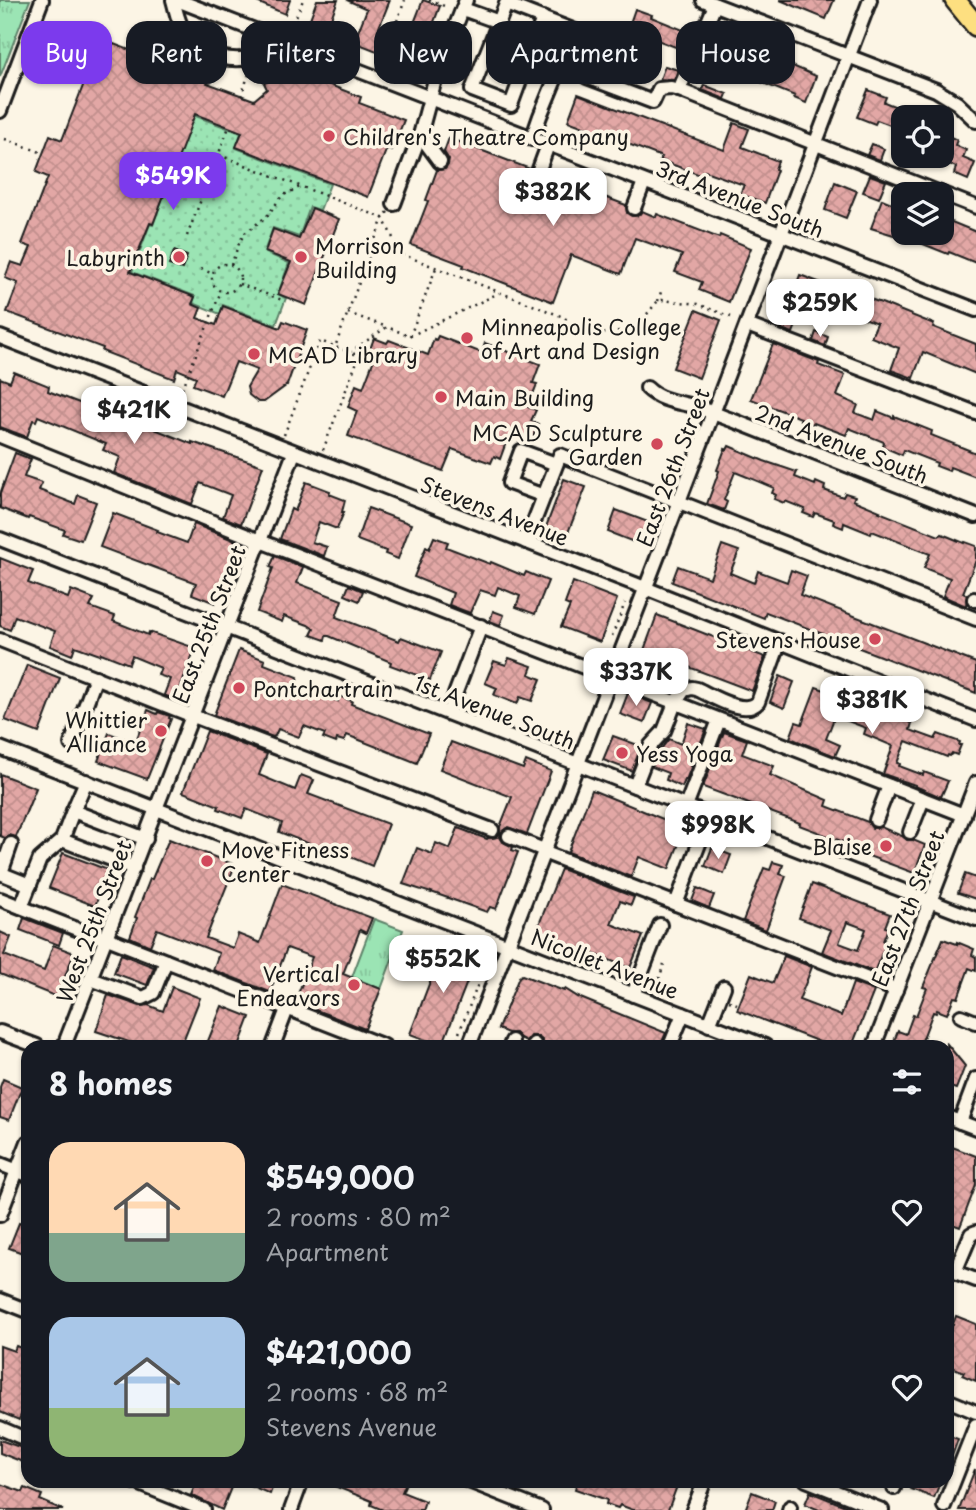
<!DOCTYPE html>
<meta charset="utf-8">
<style>
body{margin:0;font-family:"Playpen Sans",sans-serif;background:#20242c;color:#f1f3f6;height:100vh;display:flex;flex-direction:column;font-size:26px;white-space:nowrap}
*{box-sizing:border-box;margin:0}
p{font-size:23px;color:#9ea1a6}
.icon{flex:none;width:38px;height:38px;fill:none;stroke:currentColor;stroke-width:2;stroke-linecap:round;stroke-linejoin:round}
.map{position:relative;flex:1;overflow:hidden}
.details{position:absolute;left:21px;top:1040px;width:933px;height:448px;display:flex;flex-direction:column;background:#171b24;border-radius:21px;box-shadow:0 2px 5px #0004}
.details>*{flex:none}
.banner{position:absolute;left:21px;top:21px;width:934px;height:63px;display:flex;gap:14px}
.controls{position:absolute;left:891px;top:105px;display:grid;gap:14px}
.controls a{display:grid;place-items:center;width:63px;height:63px;border-radius:14px;background:#171b24;box-shadow:0 2px 5px #0004;font-size:35px}
.price{position:absolute;translate:-50% -60px;padding:0 16px;border-radius:14px;background:#fff;color:#222;font-size:23px;line-height:46px;filter:drop-shadow(0 2px 4px #0008)}
.price::after{content:'';position:absolute;left:50%;top:42px;width:21px;height:16px;margin-left:-10px;background:inherit;clip-path:polygon(0 0,100% 0,50% 100%)}
.price.current{background:#7c3aed;color:#fff}
ul{padding:0;list-style:none}
li{display:flex;align-items:center;gap:21px;height:175px;padding:0 28px}
li span{display:grid;place-items:center;flex:none;width:196px;height:140px;border-radius:21px;color:#555}
li>.icon{margin-inline-start:auto}
span .icon{width:84px;height:84px;fill:#fffc;stroke-width:1}
li b{font-size:30px}
h2{display:flex;justify-content:space-between;align-items:center;height:84px;padding:0 28px;font-size:30px}
.chip{padding:0 24px;border-radius:21px;background:#171b24;box-shadow:0 2px 5px #0004;font-size:24px;line-height:63px}
.chip.current{background:#7c3aed;color:#fff}
.map>svg:first-child{display:block}
.park{fill:url(#park-tufts);stroke:#5c8068;stroke-width:2}
.garden{fill:url(#garden-dots);stroke:#5c8068;stroke-width:2}
.building{fill:url(#building-cross-hatch);stroke:#1c1c1c;stroke-width:2;fill-rule:evenodd}
.lines{fill:none;stroke-linecap:round;stroke-linejoin:round}
.minor-casing{stroke:#1c1c1c;stroke-width:18}
.highway-casing{stroke:#1c1c1c;stroke-width:24}
.path{stroke:#1c1c1c;stroke-width:2.5;stroke-dasharray:2 5;stroke-linecap:butt}
.minor{stroke:#fcf5e5;stroke-width:12}
.highway{stroke:#fddf80;stroke-width:19}
.poi-dot{fill:#d1495b;stroke:#fcf5e5;stroke-width:2.5}
.labels{text-anchor:middle;dominant-baseline:central;stroke-width:7;stroke-linejoin:round;paint-order:stroke}
.poi-label{font-size:21px;fill:#1c1c1c;stroke:#fcf5e5;text-anchor:start}
.street-label{font-size:21px;fill:#1c1c1c;stroke:#fcf5e5}
</style>
<div class="map">
<svg width="976" height="1510" viewBox="0 0 976 1510">
<defs>
<pattern id="park-tufts" width="24" height="20" patternUnits="userSpaceOnUse" patternTransform="scale(1.75)"><rect width="24" height="20" fill="#9be4b4"/><path d="M3 7l-1-3M5 7V3M7 7l1-3M15 17l-1-3M17 17v-4M19 17l1-3" fill="none" stroke="#85c39a"/></pattern>
<pattern id="garden-dots" width="8" height="8" patternUnits="userSpaceOnUse" patternTransform="scale(1.75)"><rect width="8" height="8" fill="#9be4b4"/><path d="M2 2h.1M6 6h.1" fill="none" stroke="#85c39a" stroke-width="1.8" stroke-linecap="round"/></pattern>
<pattern id="building-cross-hatch" width="8" height="8" patternUnits="userSpaceOnUse" patternTransform="scale(1.75)"><rect width="8" height="8" fill="#e2a7a5"/><path d="M0 0l8 8M0 8l8-8" fill="none" stroke="#c18f8d"/></pattern>
</defs>
<rect width="100%" height="100%" fill="#fcf5e5"/>
<filter id="ink" filterUnits="userSpaceOnUse"><feTurbulence type="fractalNoise" baseFrequency=".0143" numOctaves="2"/><feDisplacementMap in="SourceGraphic" scale="14" xChannelSelector="R" yChannelSelector="G"/><feConvolveMatrix kernelMatrix="1 2 1 2 8 2 1 2 1" color-interpolation-filters="sRGB"/></filter>
<g filter="url(#ink)">
<!-- park -->
<g class="park">
<polygon points="0,0 30,0 0,77"/>
<polygon points="374,919 403,930 381,989 352,977"/>
</g>
<!-- garden -->
<polygon class="garden" points="193,115 241,133 236,148 330,184 320,210 310,207 299,237 273,228 264,252 289,263 278,294 286,298 276,325 223,305 220,314 193,303 195,296 132,272 150,224 153,225"/>
<!-- building -->
<g class="building">
<polygon points="252,0 290,0 285,14"/>
<polygon points="317,0 338,0 326,31 308,24"/>
<polygon points="347,0 390,0 378,30 407,41 423,0 440,6 417,67 354,42 367,9"/>
<polygon points="780,0 834,0 826,19"/>
<polygon points="635,9 652,15 651,17 693,34 686,51 628,29"/>
<polygon points="712,36 722,40 713,63 702,59"/>
<polygon points="98,38 208,80 207,83 254,100 267,89 264,83 281,76 284,82 299,79 310,82 312,78 361,97 359,103 404,120 392,150 387,148 368,197 236,147 242,132 195,114 153,224 150,223 130,272 195,297 192,304 201,308 197,318 216,325 223,306 280,328 283,321 307,330 287,385 264,402 258,402 249,395 247,387 257,370 236,362 222,396 193,385 196,377 177,369 174,379 102,351 103,348 7,312 18,283 5,278 11,262 23,266 31,247 22,244 48,177 36,172 50,135 62,140 88,73 97,76 105,57 92,52"/>
<polygon points="746,46 816,76 806,103 794,98 795,96 753,79 755,74 737,67"/>
<polygon points="665,66 678,70 674,80 660,79"/>
<polygon points="704,85 727,94 725,99 702,90"/>
<polygon points="868,90 886,97 884,102 922,117 903,117 898,128 877,120 875,124 857,117"/>
<polygon points="578,94 724,150 734,123 749,129 742,147 778,161 775,169 777,170 765,203 740,194 744,185 705,171 703,176 660,160 662,157 568,121"/>
<polygon points="942,133 957,140 955,145 966,150 963,158 975,163 968,180 954,174 956,167 942,161"/>
<polygon points="449,138 530,169 530,174 534,180 540,180 546,175 626,205 627,213 632,216 639,215 642,211 656,217 657,214 719,238 720,235 751,248 729,302 699,290 702,282 675,272 682,255 635,238 621,274 571,255 553,302 463,267 464,265 411,245 428,201 426,200 437,170 445,169 448,165 449,160 444,152"/>
<polygon points="872,144 884,149 880,160 867,155"/>
<polygon points="870,175 886,181 879,198 863,192"/>
<polygon points="835,182 857,191 846,218 825,210"/>
<polygon points="882,199 903,208 903,233 942,233 942,218 976,232 976,263 949,252 948,254 903,236 903,238 871,228"/>
<polygon points="312,208 339,219 306,305 278,294 291,262 265,252 273,229 299,239"/>
<polygon points="174,251 187,256 182,269 169,265"/>
<polygon points="800,275 853,295 854,293 884,304 934,324 933,327 976,344 976,374 923,352 913,378 891,370 899,348 871,337 877,323 834,306 827,323 801,312 793,333 776,327 780,316 784,317"/>
<polygon points="696,310 721,320 699,378 673,368"/>
<polygon points="816,332 828,337 825,346 813,341"/>
<polygon points="438,336 482,353 485,343 540,364 533,383 537,384 528,407 536,410 531,421 538,424 531,442 514,435 513,439 508,437 500,459 494,456 491,463 452,449 443,471 348,436 357,411 348,407 356,385 363,388 376,354 369,352 374,338 387,343 389,340 428,355 434,339 436,340"/>
<polygon points="773,344 819,362 818,365 845,375 837,396 858,405 855,413 874,420 877,411 894,418 894,416 932,431 931,435 976,453 976,477 950,467 949,471 936,466 937,463 904,450 902,455 883,447 884,442 849,428 846,435 814,423 810,424 800,420 801,418 751,399"/>
<polygon points="14,372 49,386 48,391 82,404 137,423 138,419 153,425 152,428 192,444 192,442 263,466 241,524 223,517 231,495 200,483 192,504 114,473 120,457 103,450 106,444 38,416 36,421 33,420 27,437 0,427 0,378 10,382"/>
<polygon points="729,446 764,461 797,472 795,477 815,485 816,482 825,486 824,490 843,497 845,493 855,496 853,500 880,511 879,512 939,536 942,534 964,543 965,542 976,546 976,560 963,593 967,595 966,606 943,596 950,578 924,568 930,554 872,531 871,534 844,523 843,528 833,524 834,520 815,513 813,517 803,513 805,509 785,501 784,503 774,499 776,495 772,493 774,488 755,480 735,472 724,500 727,502 724,510 707,504 719,471 717,470 725,449 727,450"/>
<polygon points="15,453 31,459 24,477 42,483 39,490 75,504 78,495 96,502 81,540 63,534 65,530 29,517 28,519 0,508 0,494"/>
<polygon points="564,479 586,487 567,535 546,527"/>
<polygon points="306,482 330,491 329,494 345,500 342,512 344,512 337,529 319,522 312,542 327,547 324,556 280,539 291,509 295,511"/>
<polygon points="368,508 411,524 398,559 385,554 386,551 357,540"/>
<polygon points="616,510 648,522 639,544 608,532"/>
<polygon points="113,513 158,530 157,532 187,543 194,524 238,542 215,603 192,594 196,583 100,547"/>
<polygon points="434,537 448,542 446,547 490,564 491,562 524,576 526,572 548,581 535,614 516,607 520,596 498,587 495,595 480,590 470,613 449,605 453,593 414,577 426,547 429,549"/>
<polygon points="722,545 739,551 730,573 754,583 758,571 787,582 791,570 807,576 800,595 976,663 976,693 766,612 764,618 672,582 678,566 710,578"/>
<polygon points="275,556 303,567 297,583 342,600 336,617 399,641 401,637 441,652 430,680 390,665 391,662 329,636 326,636 325,640 311,635 314,629 308,625 284,616 282,622 257,612 273,568 270,567"/>
<polygon points="0,558 33,571 28,583 68,598 71,590 94,599 90,607 115,616 113,621 148,635 149,632 195,648 176,700 164,695 170,679 158,675 161,668 132,656 129,664 101,653 100,655 75,646 72,655 50,646 55,631 15,616 10,630 0,626"/>
<polygon points="573,582 617,599 600,642 561,627 570,606 565,604"/>
<polygon points="349,585 363,591 359,601 345,595"/>
<polygon points="493,611 504,615 500,625 490,621"/>
<polygon points="657,615 765,657 752,691 681,664 672,686 660,682 658,687 634,677"/>
<polygon points="239,650 265,660 264,664 298,677 296,684 338,701 339,696 352,701 351,704 429,734 417,763 347,735 344,741 337,739 336,743 323,738 325,734 304,726 299,737 278,729 275,736 273,737 214,715"/>
<polygon points="509,658 532,666 529,674 541,679 532,701 520,697 517,704 494,695 497,688 485,683 494,661 506,665"/>
<polygon points="27,665 60,678 39,733 5,720"/>
<polygon points="780,676 794,682 784,708 770,702"/>
<polygon points="816,687 843,696 841,700 872,712 873,709 912,723 910,730 935,739 938,734 960,742 959,745 961,745 957,755 952,753 950,756 948,755 947,757 906,741 897,763 900,764 899,766 923,775 924,772 948,781 941,797 915,786 915,785 883,774 893,746 864,734 866,728 835,716 826,739 840,745 835,756 790,738 796,722 802,724"/>
<polygon points="628,693 652,703 644,723 620,714"/>
<polygon points="148,710 157,714 158,712 170,716 169,718 171,719 147,779 98,761 109,733 135,743"/>
<polygon points="688,723 706,729 686,780 685,780 682,787 666,780 668,773 652,767 659,750 661,749 669,739 681,744"/>
<polygon points="207,731 267,754 259,775 295,790 301,775 314,780 308,794 388,824 372,866 346,855 345,858 279,832 282,823 246,809 242,818 218,809 219,806 183,792"/>
<polygon points="724,732 747,740 742,754 774,766 770,775 828,800 826,806 868,822 872,828 881,827 902,836 907,840 913,840 925,845 914,873 847,848 849,844 799,825 800,823 703,787"/>
<polygon points="613,736 641,746 632,771 603,760"/>
<polygon points="451,742 523,769 526,761 551,771 527,834 508,827 501,832 500,837 503,842 513,847 512,850 518,852 496,909 490,907 487,912 431,892 431,893 403,884 417,848 432,854 436,843 450,849 458,828 487,839 488,838 497,837 500,832 500,827 512,797 440,769"/>
<polygon points="0,774 36,788 16,837 10,835 5,838 0,836"/>
<polygon points="592,790 685,828 669,869 639,857 631,877 568,852"/>
<polygon points="169,839 235,865 206,938 233,948 238,934 260,943 282,884 372,918 366,933 360,930 343,974 381,989 365,1029 295,1002 312,957 287,948 270,992 213,970 219,953 157,929 150,946 130,937 137,918 135,917 150,879 152,879"/>
<polygon points="712,848 731,855 724,874 705,866"/>
<polygon points="63,853 108,870 95,906 49,888"/>
<polygon points="773,862 783,865 780,874 786,876 766,930 743,921 764,868 770,870"/>
<polygon points="561,869 634,897 631,905 620,901 611,924 643,936 630,968 536,932"/>
<polygon points="965,874 976,878 976,899 958,893"/>
<path d="M 812,884 L 890,914 L 885,927 L 888,928 L 883,941 L 887,942 L 874,972 L 822,952 L 831,930 L 799,918 ZM 847,922 L 866,929 L 858,950 L 839,943 Z"/>
<polygon points="697,888 714,895 709,908 692,901"/>
<polygon points="24,918 63,933 59,945 20,930"/>
<polygon points="0,932 11,937 4,955 44,971 53,945 74,953 57,997 0,974"/>
<polygon points="943,939 957,944 957,942 974,949 972,955 976,957 976,971 969,968 958,998 954,997 947,1014 937,1010 936,1013 933,1012 920,1046 892,1046 898,1031 906,1034 913,1015 916,1016 927,988 923,987"/>
<polygon points="437,944 476,959 442,1046 410,1034 437,963 430,961"/>
<polygon points="121,954 154,967 147,985 114,973"/>
<polygon points="784,956 812,967 799,1000 841,1016 853,983 874,991 852,1046 830,1046 737,1010 751,974 773,983"/>
<polygon points="522,975 564,991 565,989 578,997 666,1033 660,1046 542,1046 542,1040 537,1036 530,1036 526,1041 520,1038 515,1033 508,1033 498,1029 519,977"/>
<polygon points="172,987 200,998 181,1046 141,1046 96,1031 108,995 140,1006 148,1005 163,1011"/>
<polygon points="222,1006 250,1017 239,1046 206,1046"/>
<polygon points="947,1044 965,1066 956,1089 947,1086"/>
<polygon points="3,1079 22,1087 9,1120 0,1117 0,1087"/>
<polygon points="947,1145 976,1156 976,1185 960,1227 947,1222"/>
<polygon points="19,1223 28,1226 28,1255 9,1248"/>
<polygon points="956,1316 976,1324 976,1381 962,1375 964,1372 947,1365 947,1340"/>
<polygon points="0,1346 14,1351 16,1346 28,1350 28,1396 19,1420 0,1412"/>
<polygon points="947,1435 958,1439 948,1467 947,1467"/>
<polygon points="0,1440 28,1450 28,1464 0,1453"/>
<polygon points="975,1469 976,1510 959,1510"/>
<polygon points="218,1480 232,1485 222,1510 191,1495 197,1481 215,1488"/>
<polygon points="238,1480 275,1480 270,1494"/>
<polygon points="399,1480 406,1483 402,1492 425,1501 422,1510 383,1510 371,1505 372,1501 322,1481"/>
<polygon points="578,1480 665,1480 677,1486 668,1510 633,1510 620,1505 618,1508 606,1504 607,1500 575,1489"/>
<polygon points="915,1480 941,1480 934,1498 911,1489"/>
<polygon points="0,1484 23,1492 25,1488 42,1495 40,1500 63,1510 0,1510"/>
<polygon points="752,1492 775,1501 772,1510 745,1510"/>
<polygon points="810,1492 853,1509 853,1510 819,1510 805,1504"/>
</g>
<g class="lines">
<!-- minor casing -->
<g class="minor-casing">
<g id="minor">
<path d="M 173,0 C 176,10 178,23 184,31 C 202,60 237,65 267,53 C 274,51 280,46 286,42"/>
<path d="M 177,0 C 444,103 710,207 976,310"/>
<polyline points="703,0 936,90 957,103 976,121"/>
<polyline points="463,9 499,22"/>
<polyline points="587,77 653,102 659,89 671,88 679,90 715,5"/>
<polyline points="679,90 976,207"/>
<polyline points="0,111 42,0"/>
<polyline points="420,135 440,162"/>
<polyline points="532,139 540,116 575,31 506,4 472,90 511,105 543,18"/>
<polyline points="538,172 548,145"/>
<polyline points="394,204 420,135 436,76 466,0"/>
<polyline points="634,208 644,182"/>
<polyline points="747,325 976,413"/>
<polyline points="0,337 635,584 976,720"/>
<path d="M 647,388 C 660,401 678,402 694,406 C 707,410 720,416 732,420 L 976,516"/>
<polyline points="0,436 260,541 964,815"/>
<polyline points="544,496 509,483 521,451 556,464"/>
<polyline points="0,539 976,919"/>
<polyline points="526,542 560,455 976,619"/>
<polyline points="974,599 976,600"/>
<polyline points="0,640 193,716 492,830"/>
<polyline points="448,713 481,626"/>
<polyline points="71,744 96,677"/>
<polyline points="0,748 765,1046"/>
<polyline points="86,781 73,811 146,839"/>
<path d="M 635,786 L 651,745 L 664,731 L 675,703 L 684,690 L 692,688 L 697,689 C 712,696 745,717 758,702 L 780,641"/>
<polyline points="686,806 719,720"/>
<polyline points="876,820 889,786"/>
<polyline points="910,832 923,799"/>
<polyline points="509,836 544,850"/>
<polyline points="62,840 134,868"/>
<polyline points="543,852 896,990"/>
<polyline points="0,873 30,885"/>
<polyline points="1,873 11,844"/>
<polyline points="0,899 92,935 107,938 384,1046"/>
<polyline points="676,904 710,815"/>
<polyline points="21,907 40,859 62,840 73,811"/>
<polyline points="91,979 143,998 153,993 166,961"/>
<polyline points="633,995 660,925"/>
<polyline points="961,1016 976,1022"/>
<polyline points="709,1025 724,987"/>
<polyline points="0,1032 37,1046"/>
<polyline points="64,1046 294,453"/>
<polyline points="273,1046 287,1009"/>
<polyline points="469,1046 713,413 870,0"/>
<polyline points="510,1046 512,1041"/>
<polyline points="533,1046 534,1044"/>
<polyline points="670,1046 683,1014"/>
<polyline points="874,1046 976,783"/>
<polyline points="947,1117 976,1128"/>
<polyline points="960,1122 976,1079"/>
<polyline points="0,1164 28,1175"/>
<polyline points="0,1215 28,1142"/>
<polyline points="947,1269 976,1280"/>
<polyline points="955,1272 971,1234 976,1232"/>
<polyline points="0,1300 28,1311"/>
<polyline points="947,1400 976,1412"/>
<polyline points="0,1428 28,1440"/>
<polyline points="130,1480 204,1510"/>
<polyline points="466,1480 542,1510"/>
<polyline points="806,1480 882,1510"/>
<polyline points="894,1488 896,1480"/>
<polyline points="944,1506 976,1425"/>
<polyline points="291,1510 302,1480"/>
<polyline points="693,1510 705,1480"/>
<polyline points="789,1510 790,1507"/>
</g>
</g>
<!-- highway casing -->
<g class="highway-casing">
<polyline id="highway" points="955,0 976,26"/>
</g>
<!-- path -->
<g class="path">
<polyline points="429,0 447,7"/>
<polyline points="398,22 407,41"/>
<polyline points="291,29 303,0"/>
<polyline points="378,30 397,21 405,0"/>
<path d="M 176,43 C 180,52 190,59 199,63"/>
<polyline points="241,96 250,71"/>
<polyline points="5,139 43,153"/>
<path d="M 219,155 L 383,218 L 401,254 L 561,316 C 569,321 577,326 585,330 C 604,338 629,331 643,318 C 649,313 653,306 658,301 L 662,300 L 698,304 L 731,317"/>
<polyline points="388,212 383,218 335,347 350,352 387,327 410,336 499,293"/>
<polyline points="187,236 229,127"/>
<circle cx="226" cy="278" r="14"/>
<polyline points="231,265 240,241 245,233 267,216 282,196 300,187"/>
<polyline points="201,269 213,274"/>
<polyline points="239,284 285,301"/>
<polyline points="658,301 661,292"/>
<polyline points="348,313 387,327"/>
<polyline points="410,336 436,268"/>
<polyline points="180,395 221,291"/>
<polyline points="284,435 320,341 334,346"/>
<polyline points="323,450 359,356 350,352"/>
<polyline points="612,636 625,603"/>
<polyline points="928,844 935,846"/>
<polyline points="659,979 664,964"/>
<polyline points="729,1001 737,1004"/>
<polyline points="454,1046 488,958"/>
</g>
<!-- minor -->
<use href="#minor" class="minor"/>
<!-- highway -->
<use href="#highway" class="highway"/>
</g>
</g>
<!-- markers -->
<g class="poi-dot">
<circle cx="329" cy="136" r="7"/>
<circle cx="179" cy="257" r="7"/>
<circle cx="301" cy="257" r="7"/>
<circle cx="467" cy="338" r="7"/>
<circle cx="254" cy="354" r="7"/>
<circle cx="441" cy="397" r="7"/>
<circle cx="657" cy="444" r="7"/>
<circle cx="875" cy="639" r="7"/>
<circle cx="239" cy="688" r="7"/>
<circle cx="161" cy="731" r="7"/>
<circle cx="622" cy="753" r="7"/>
<circle cx="886" cy="846" r="7"/>
<circle cx="207" cy="861" r="7"/>
<circle cx="354" cy="985" r="7"/>
</g>
<g class="labels">
<!-- poi labels -->
<g class="poi-label">
<text x="343" y="136">Children's Theatre Company</text>
<text x="315" y="245">Morrison<tspan x="315" dy="24">Building</tspan></text>
<text x="165" y="257" text-anchor="end">Labyrinth</text>
<text x="481" y="326">Minneapolis College<tspan x="481" dy="24">of Art and Design</tspan></text>
<text x="268" y="354">MCAD Library</text>
<text x="455" y="397">Main Building</text>
<text x="643" y="432" text-anchor="end">MCAD Sculpture<tspan x="643" dy="24">Garden</tspan></text>
<text x="861" y="639" text-anchor="end">Stevens House</text>
<text x="253" y="688">Pontchartrain</text>
<text x="147" y="719" text-anchor="end">Whittier<tspan x="147" dy="24">Alliance</tspan></text>
<text x="636" y="753">Yess Yoga</text>
<text x="872" y="846" text-anchor="end">Blaise</text>
<text x="221" y="849">Move Fitness<tspan x="221" dy="24">Center</tspan></text>
<text x="340" y="973" text-anchor="end">Vertical<tspan x="340" dy="24">Endeavors</tspan></text>
</g>
<!-- street labels -->
<g class="street-label">
<text transform="translate(740 198) rotate(21)">3rd Avenue South</text>
<text transform="translate(842 443) rotate(21)">2nd Avenue South</text>
<text transform="translate(672 467) rotate(-69)">East 26th Street</text>
<text transform="translate(495 510) rotate(21)">Stevens Avenue</text>
<text transform="translate(208 624) rotate(-69)">East 25th Street</text>
<text transform="translate(495 711) rotate(21)">1st Avenue South</text>
<text transform="translate(907 908) rotate(-69)">East 27th Street</text>
<text transform="translate(93 921) rotate(-69)">West 25th Street</text>
<text transform="translate(605 963) rotate(21)">Nicollet Avenue</text>
</g>
</g>
</svg>
<div class="controls">
<a><svg class="icon" aria-label="locate" viewBox="0 0 24 24"><circle cx="12" cy="12" r="6"/><path d="M12 2v4M12 18v4M2 12h4M18 12h4"/></svg></a>
<a><svg class="icon" aria-label="layers" viewBox="0 0 24 24"><path d="M12 4l9 5-9 5-9-5zM3 14l9 5 9-5"/></svg></a>
</div>
<b class="price current" style="left:173px;top:212px">$549K</b>
<b class="price" style="left:553px;top:228px">$382K</b>
<b class="price" style="left:820px;top:339px">$259K</b>
<b class="price" style="left:134px;top:446px">$421K</b>
<b class="price" style="left:636px;top:708px">$337K</b>
<b class="price" style="left:872px;top:736px">$381K</b>
<b class="price" style="left:718px;top:861px">$998K</b>
<b class="price" style="left:443px;top:995px">$552K</b>
<div class="banner">
<a class="chip current">Buy</a>
<a class="chip">Rent</a>
<a class="chip">Filters</a>
<a class="chip">New</a>
<a class="chip">Apartment</a>
<a class="chip">House</a>
</div>
<section class="details">
<h2>8 homes<svg class="icon" aria-label="filters" viewBox="0 0 24 24"><path d="M4 7h16M4 17h16"/><circle cx="9" cy="7" r="2"/><circle cx="15" cy="17" r="2"/></svg></h2>
<ul>
<li><span style="background:linear-gradient(#ffd9b3 65%,#7fa58c 0)"><svg class="icon" aria-label="home" viewBox="0 0 24 24"><path d="M3 11l9-7 9 7M6 9v11h12V9"/></svg></span><div><b>$549,000</b><p>2 rooms · 80 m²</p><p>Apartment</p></div><svg class="icon" aria-label="heart" viewBox="0 0 24 24"><path d="M12 20l-8-8c-3-5 5-10 8-4 3-6 11-1 8 4z"/></svg></li>
<li><span style="background:linear-gradient(#a9c7e8 65%,#8fb573 0)"><svg class="icon" aria-label="home" viewBox="0 0 24 24"><path d="M3 11l9-7 9 7M6 9v11h12V9"/></svg></span><div><b>$421,000</b><p>2 rooms · 68 m²</p><p>Stevens Avenue</p></div><svg class="icon" aria-label="heart" viewBox="0 0 24 24"><path d="M12 20l-8-8c-3-5 5-10 8-4 3-6 11-1 8 4z"/></svg></li>
</ul>
</section>
</div>
